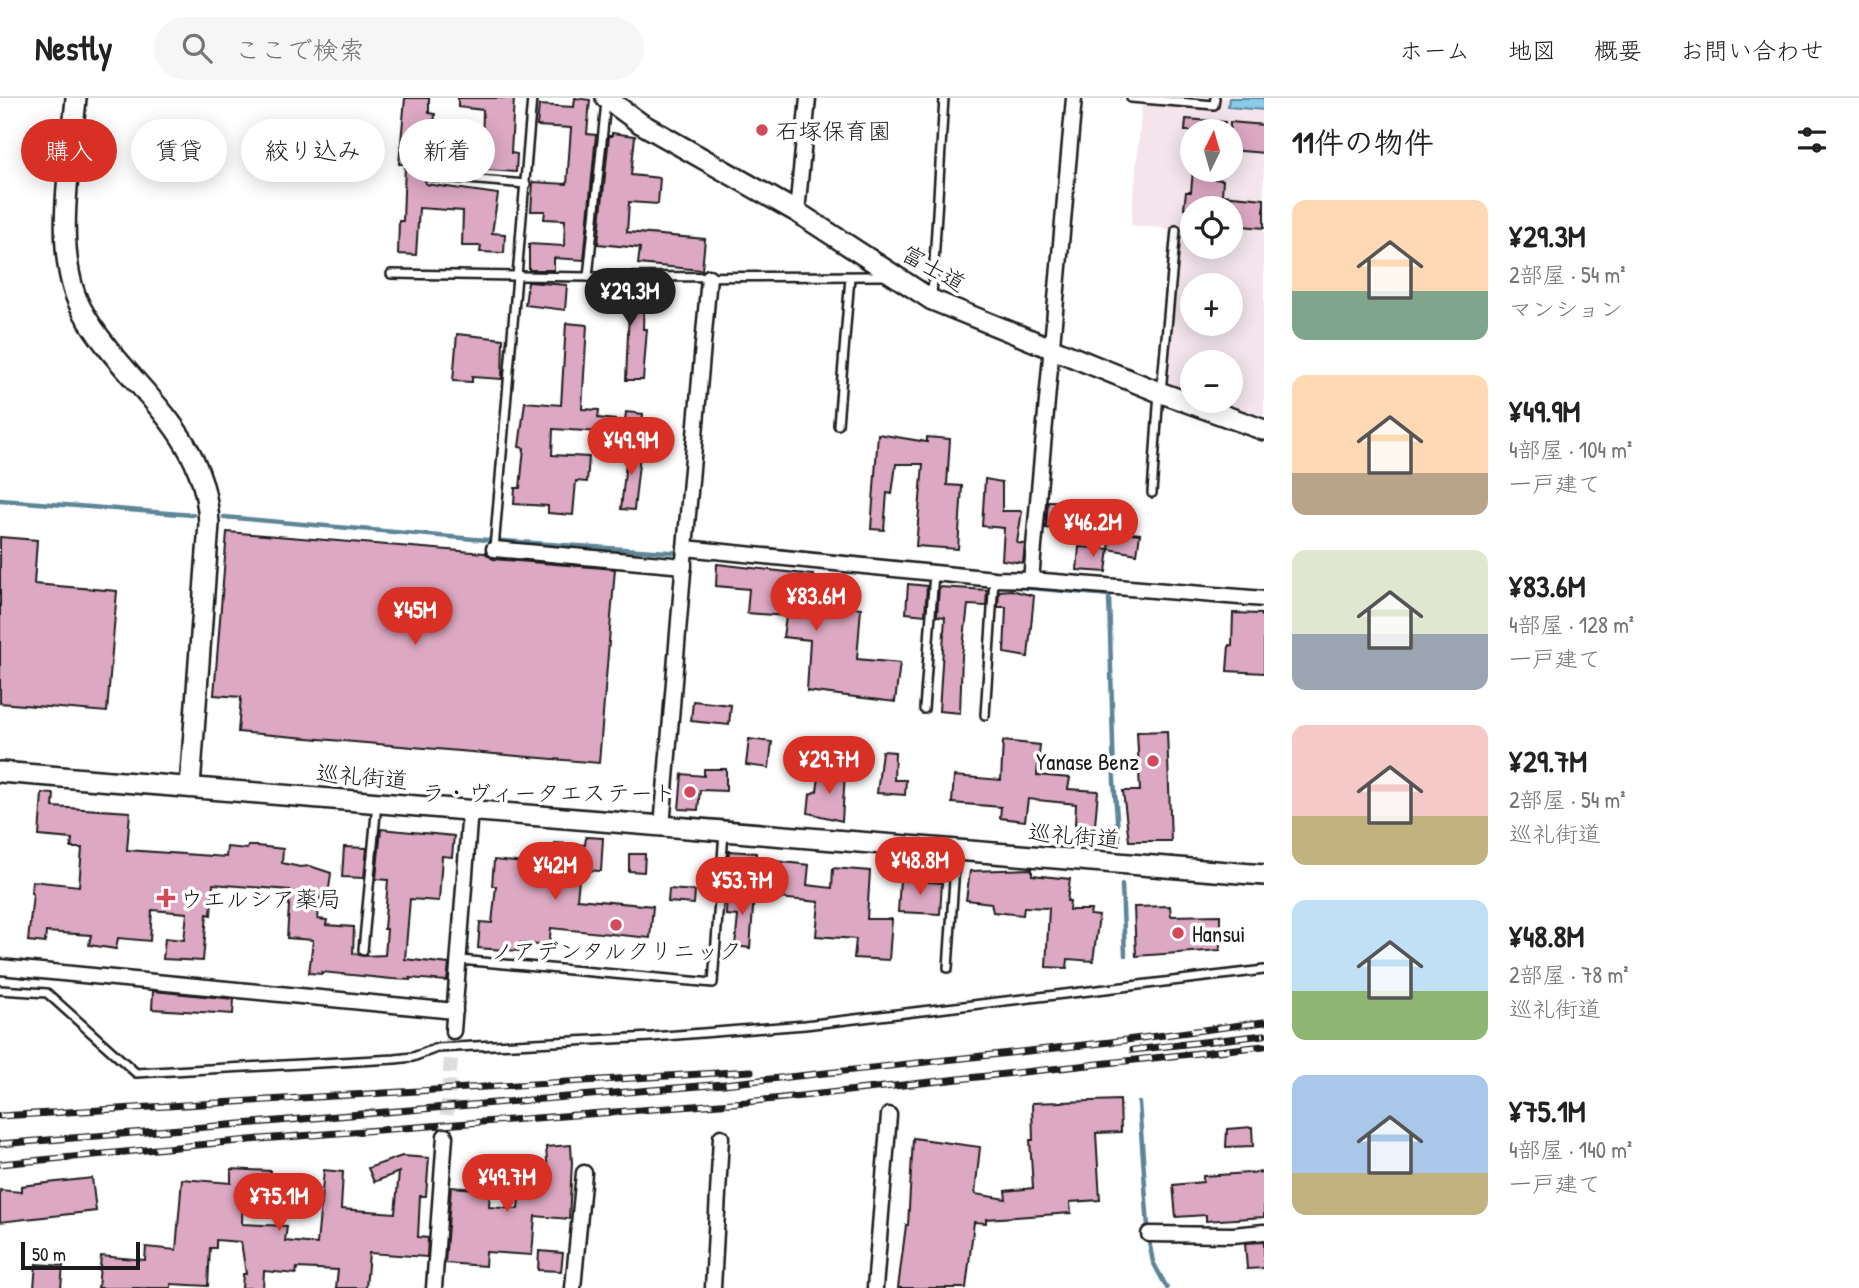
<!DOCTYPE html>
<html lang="ja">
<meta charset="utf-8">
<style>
body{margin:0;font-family:"Patrick Hand","Klee One",sans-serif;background:#f6f6f6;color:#222;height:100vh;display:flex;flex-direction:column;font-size:26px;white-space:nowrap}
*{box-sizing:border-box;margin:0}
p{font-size:23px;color:#767676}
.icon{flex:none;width:38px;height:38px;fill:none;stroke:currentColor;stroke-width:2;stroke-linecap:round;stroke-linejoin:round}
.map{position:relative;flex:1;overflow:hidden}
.drawer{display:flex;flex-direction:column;background:#fff;width:595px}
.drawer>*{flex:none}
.guide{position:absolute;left:21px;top:21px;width:665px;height:63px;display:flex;gap:14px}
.needle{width:46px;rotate:5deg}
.controls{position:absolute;left:1180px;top:21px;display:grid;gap:14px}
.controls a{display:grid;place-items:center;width:63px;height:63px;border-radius:50%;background:#fff;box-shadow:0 4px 18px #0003;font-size:35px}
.scale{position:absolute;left:21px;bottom:18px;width:119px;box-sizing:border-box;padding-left:7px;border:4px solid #1c1c1c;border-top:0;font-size:19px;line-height:24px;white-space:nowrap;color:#1c1c1c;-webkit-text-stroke:5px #fff;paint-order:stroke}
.price{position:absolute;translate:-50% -60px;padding:0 16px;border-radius:24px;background:#d93025;color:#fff;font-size:23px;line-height:46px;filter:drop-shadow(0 2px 4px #0008)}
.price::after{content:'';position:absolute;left:50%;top:42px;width:21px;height:16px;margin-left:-10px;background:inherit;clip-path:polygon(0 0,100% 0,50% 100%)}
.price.selected{background:#222;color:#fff}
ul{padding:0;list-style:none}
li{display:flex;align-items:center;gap:21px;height:175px;padding:0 28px}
li span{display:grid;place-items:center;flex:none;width:196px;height:140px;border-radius:14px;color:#555}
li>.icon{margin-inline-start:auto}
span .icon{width:84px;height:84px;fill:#fffc;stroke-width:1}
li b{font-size:30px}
h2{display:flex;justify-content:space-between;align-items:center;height:84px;padding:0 28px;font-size:30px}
.chip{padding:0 24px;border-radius:32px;background:#fff;box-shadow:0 4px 18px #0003;font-size:24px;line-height:63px}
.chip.selected{background:#d93025;color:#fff}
header{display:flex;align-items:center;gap:42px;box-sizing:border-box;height:98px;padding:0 35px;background:#fff;border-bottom:2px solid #e0e0e0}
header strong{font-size:33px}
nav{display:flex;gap:38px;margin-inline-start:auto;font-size:24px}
.search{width:490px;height:63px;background:#f6f6f6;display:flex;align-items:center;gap:18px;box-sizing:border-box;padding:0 24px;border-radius:38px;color:#767676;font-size:26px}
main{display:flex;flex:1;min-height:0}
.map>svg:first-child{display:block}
.built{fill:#f4e5ed;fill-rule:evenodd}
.water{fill:#89cbea;stroke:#5d8598;stroke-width:2}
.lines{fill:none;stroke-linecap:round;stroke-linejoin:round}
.stream{stroke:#5d8598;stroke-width:4.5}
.building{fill:#dca8c2;stroke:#1c1c1c;stroke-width:2}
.street-tunnel{stroke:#ddd;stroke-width:14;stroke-dasharray:14 7;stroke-linecap:butt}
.lane-casing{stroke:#1c1c1c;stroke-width:12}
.street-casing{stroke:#1c1c1c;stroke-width:19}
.secondary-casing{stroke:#1c1c1c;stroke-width:24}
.lane{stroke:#fff;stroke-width:7}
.street{stroke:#fff;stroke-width:14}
.secondary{stroke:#fff;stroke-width:19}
.rail-casing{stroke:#1c1c1c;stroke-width:7}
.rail{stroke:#fff;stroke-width:4.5;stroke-dasharray:13;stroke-linecap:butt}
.poi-dot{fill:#d1495b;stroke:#fff;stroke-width:2.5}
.labels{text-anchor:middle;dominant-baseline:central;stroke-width:7;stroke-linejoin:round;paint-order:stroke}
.poi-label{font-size:23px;fill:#1c1c1c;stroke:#fff;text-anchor:start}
.street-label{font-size:23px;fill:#1c1c1c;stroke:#fff}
</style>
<header>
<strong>Nestly</strong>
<div class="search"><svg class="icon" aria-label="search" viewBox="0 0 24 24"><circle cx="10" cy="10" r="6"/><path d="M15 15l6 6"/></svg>ここで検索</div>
<nav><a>ホーム</a><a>地図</a><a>概要</a><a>お問い合わせ</a></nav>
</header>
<main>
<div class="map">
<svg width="1264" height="1190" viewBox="0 0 1264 1190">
<rect width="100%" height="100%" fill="#fff"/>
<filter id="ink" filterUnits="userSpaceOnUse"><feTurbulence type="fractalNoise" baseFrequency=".0143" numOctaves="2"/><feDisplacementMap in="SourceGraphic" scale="14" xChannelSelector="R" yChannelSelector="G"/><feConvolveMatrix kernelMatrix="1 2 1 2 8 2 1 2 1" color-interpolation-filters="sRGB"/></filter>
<g filter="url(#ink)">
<!-- built -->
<path class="built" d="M 1218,0 L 1264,0 L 1264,317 L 1245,315 L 1213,303 L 1230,303 L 1230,264 L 1192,264 L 1192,295 L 1157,281 L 1169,131 L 1131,127 L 1142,4 L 1217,10 ZM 1192,33 L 1230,33 L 1230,72 L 1192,72 ZM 1192,110 L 1230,110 L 1230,149 L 1192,149 ZM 1192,187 L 1230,187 L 1230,226 L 1192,226 Z"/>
<!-- water -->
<polygon class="water" points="1229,0 1264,0 1264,12 1228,9"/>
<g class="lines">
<!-- stream -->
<g class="stream">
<polyline points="0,402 193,417"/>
<polyline points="224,419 474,441 683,455"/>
<polyline points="1019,489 1109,497 1114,683 1119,745"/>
<polyline points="1122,787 1125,857"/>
<polyline points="1139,1005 1149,1143 1153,1164 1167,1190"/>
</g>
</g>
<!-- building -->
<g class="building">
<polygon points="405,0 429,0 429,15 435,16 434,27 440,28 438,50 482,52 483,12 458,9 458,0 514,0 511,55 517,56 516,74 428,68 424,78 426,86 498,96 492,135 505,136 504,155 480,154 481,148 462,148 463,113 419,110 416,157 398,156 399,123 403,123 405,66 399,66"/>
<polygon points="575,0 590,2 587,36 596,37 584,162 554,160 554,172 529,172 529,146 564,148 565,122 544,121 545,113 531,113 533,84 567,86 571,30 537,28 539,7 574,9"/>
<polygon points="1186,21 1225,24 1224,33 1185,33"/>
<polygon points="1230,24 1264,27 1264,55 1230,52"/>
<polygon points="612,35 635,38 631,77 660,80 658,106 629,104 627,134 705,141 702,172 638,166 640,150 598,146 609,38 612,38"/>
<polygon points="1193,72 1205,72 1205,80 1223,82 1222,97 1264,101 1264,130 1230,127 1230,110 1184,110 1186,94 1191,94"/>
<polygon points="528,184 567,187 565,212 525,207"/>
<polygon points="630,190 644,190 643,231 647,231 643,282 626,282 629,211 595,209 596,195 630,197"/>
<polygon points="566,225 587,227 582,311 599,312 598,320 625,323 626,314 643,316 640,341 618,338 618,335 553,331 552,357 589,359 587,384 576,383 573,417 548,415 548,408 514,406 515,390 520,390 524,350 519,349 525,304 561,307"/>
<polygon points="457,236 503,241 502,281 472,279 472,284 453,283"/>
<polygon points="878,336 927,344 927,339 950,341 947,387 962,388 958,451 916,448 923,366 896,366 892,396 887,395 884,432 871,431"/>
<polygon points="628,346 641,347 634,412 621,411"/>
<polygon points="985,381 1002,384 1002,413 1022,413 1017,445 1025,446 1023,465 1002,462 1004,430 982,428"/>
<polygon points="1048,403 1080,404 1076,433 1046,430"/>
<polygon points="1111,433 1140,436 1137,456 1109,451"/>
<polygon points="227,434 485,455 493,461 615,471 599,665 238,634 241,599 214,597"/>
<polygon points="0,439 37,442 34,486 117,493 107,614 0,605"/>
<polygon points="1079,449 1109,451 1106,474 1077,472"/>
<polygon points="717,466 813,477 809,506 861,510 857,561 900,565 895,604 807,593 810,542 783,539 786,518 747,515 749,491 716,488"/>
<polygon points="908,486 927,488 925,517 906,515"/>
<polygon points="939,489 987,492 986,508 968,507 962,558 960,615 939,613 945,519 937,518"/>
<polygon points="1011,492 1034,498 1028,559 1004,555 1006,509 998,509 999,493"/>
<polygon points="1233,515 1261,516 1261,518 1264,519 1264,575 1227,573 1229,547 1232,548"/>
<polygon points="693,603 731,607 729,627 691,623"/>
<polygon points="1167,633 1171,743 1129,743 1123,693 1140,693 1137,634"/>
<polygon points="749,641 772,644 769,670 746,667"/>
<polygon points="1003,643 1040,647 1037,677 1070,680 1068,691 1098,693 1095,727 1075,726 1076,706 1028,701 1025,723 1000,720 1001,709 952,705 954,678 1001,682"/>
<polygon points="882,653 895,654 894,682 906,682 905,697 877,695"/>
<polygon points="704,671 726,671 726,693 700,692 698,712 679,711 682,676 704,678"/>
<polygon points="820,673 845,675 842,723 808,715 810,696 817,693"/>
<polygon points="42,695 54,696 53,709 130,714 127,752 226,759 227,749 247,751 248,748 257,748 283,751 282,765 300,769 310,768 331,775 329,791 320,800 318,821 327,822 326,827 354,829 353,855 363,858 385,857 387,831 384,831 388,782 376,781 381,731 454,738 452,759 442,758 439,803 410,801 405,861 449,866 447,883 410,880 410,882 392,881 322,874 322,876 309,875 313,842 287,840 290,792 213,786 211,817 207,816 203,863 163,861 165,840 184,842 187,815 152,812 150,843 118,840 116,851 89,847 91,837 46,834 45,845 28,843 33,796 31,795 32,783 79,788 82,750 71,750 72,741 39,738"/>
<polygon points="586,739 603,740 601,773 580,772 577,801 653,808 650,840 551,830 549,848 520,845 519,853 478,850 480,824 492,825 496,788 492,788 494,762 553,768 555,745 585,747"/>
<polygon points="344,749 367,750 364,780 342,779"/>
<polygon points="729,753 756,755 755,773 727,771"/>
<polygon points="629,756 645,756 644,774 629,773"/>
<polygon points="757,761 809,767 807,787 832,790 833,770 870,773 867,821 892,821 889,862 854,860 856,841 816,838 819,804 778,800 777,802 754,800"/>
<polygon points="1032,771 1032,777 1070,781 1067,803 1070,803 1069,812 1091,812 1090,817 1099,818 1093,863 1068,861 1067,870 1046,869 1049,810 1024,809 1023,817 993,814 991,805 966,802 970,773"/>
<polygon points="900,782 942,785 940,816 898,814"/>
<polygon points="669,791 695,793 694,806 668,804"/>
<polygon points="727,795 754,797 750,850 735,848 738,818 726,817"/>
<polygon points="1170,808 1171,818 1220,817 1220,852 1136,858 1134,809"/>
<polygon points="153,893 234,901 233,916 152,911"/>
<polygon points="1120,1002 1121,1034 1096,1035 1100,1102 1070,1104 1071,1115 986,1121 986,1125 974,1124 966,1190 898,1190 906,1127 908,1127 913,1040 980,1049 975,1096 1006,1101 1005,1093 1033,1090 1030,1042 1033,1042 1032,1005"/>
<polygon points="1252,1029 1253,1048 1226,1049 1227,1031"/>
<polygon points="571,1047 572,1065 569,1121 535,1118 532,1157 486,1154 485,1168 445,1165 451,1089 490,1092 489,1109 518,1111 520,1085 542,1086 543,1076 548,1076 546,1049"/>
<polygon points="402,1058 429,1060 426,1098 420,1098 418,1139 428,1140 427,1159 369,1155 366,1190 336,1190 338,1172 297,1170 296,1176 264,1173 263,1190 242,1190 243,1176 246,1176 241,1144 216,1142 216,1150 210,1150 208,1188 171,1186 171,1190 98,1190 101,1158 145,1162 146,1149 176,1152 182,1081 231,1085 231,1071 271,1073 271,1094 243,1092 242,1126 287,1128 285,1143 317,1146 324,1072 343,1074 341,1111 395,1115 399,1074 374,1084 368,1070"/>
<polygon points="1264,1074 1264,1119 1206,1123 1206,1117 1176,1119 1173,1087 1203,1084 1203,1078"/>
<polygon points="92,1080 96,1113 0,1124 0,1092 21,1094 21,1088"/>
<polygon points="1264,1144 1264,1170 1247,1171 1245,1145"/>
<polygon points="539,1153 563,1155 561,1173 538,1172"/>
<polygon points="36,1166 63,1168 61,1190 34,1190"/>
</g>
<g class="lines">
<!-- street-tunnel -->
<polyline class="street-tunnel" points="445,1038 453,933"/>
<!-- lane casing -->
<g class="lane-casing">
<g id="lane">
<polyline points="1131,0 1214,7 1215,0"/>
<polyline points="430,78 526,86"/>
<polyline points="391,176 588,179 887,178"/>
<polyline points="588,179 606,4"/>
<polyline points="932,198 944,0"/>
<polyline points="1161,294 1176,132"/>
<polyline points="838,327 850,179"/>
<polyline points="1152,395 1159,294"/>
<polyline points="494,451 532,0"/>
<polyline points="924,611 934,475"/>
<polyline points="985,617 994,481"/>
<polyline points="363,852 377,705"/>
<polyline points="460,862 713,885 724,734"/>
<polyline points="948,870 956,753"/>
<polyline points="0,892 47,895 136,975 395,961 413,959 437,950 652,939 805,927 1264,872"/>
</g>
</g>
<!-- street casing -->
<g class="street-casing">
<g id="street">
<polyline points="1074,0 1031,482 1264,501"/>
<polyline points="797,114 808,0"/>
<polyline points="709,179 685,450 994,481 1031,482"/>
<polyline points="494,451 684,468"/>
<polyline points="662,729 685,450"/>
<polyline points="0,869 455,913"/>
<polyline points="453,933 470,711"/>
<polyline points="1149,1136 1233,1137 1264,1134"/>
<polyline points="434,1190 445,1038"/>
<polyline points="573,1190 584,1075"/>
<polyline points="713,1190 721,1039"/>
<polyline points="875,1190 889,1017"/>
</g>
</g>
<!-- secondary casing -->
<g class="secondary-casing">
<g id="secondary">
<path d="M 76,0 C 71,61 52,155 81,210 C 123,288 206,328 209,426 L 190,689"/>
<polyline points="606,0 640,25 797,114 932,202 1159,294 1264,332"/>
<polyline points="0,674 1264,777"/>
</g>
</g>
<!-- lane -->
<use href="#lane" class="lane"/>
<!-- street -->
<use href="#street" class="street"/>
<!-- secondary -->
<use href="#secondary" class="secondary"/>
<!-- rail casing -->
<g class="rail-casing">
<g id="rail">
<polyline points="1133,952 1264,937"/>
<polyline points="0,1018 751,973"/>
<polyline points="0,1046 724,986 1111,944 1264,924"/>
<polyline points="0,1066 260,1041 746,1004 1264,948"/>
</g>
</g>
<!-- rail -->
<use href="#rail" class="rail"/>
</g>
</g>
<!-- markers -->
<g class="poi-dot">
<circle cx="762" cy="32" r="7"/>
<circle cx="1153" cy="663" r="7"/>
<circle cx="690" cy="694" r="7"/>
<path d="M162.5 789.5h7v7h7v7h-7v7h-7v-7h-7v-7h7z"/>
<circle cx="616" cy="827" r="7"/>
<circle cx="1178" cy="835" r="7"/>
</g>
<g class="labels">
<!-- poi labels -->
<g class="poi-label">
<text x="776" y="32">石塚保育園</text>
<text x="1139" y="663" text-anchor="end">Yanase Benz</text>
<text x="676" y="694" text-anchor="end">ラ・ヴィータエステート</text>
<text x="180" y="800">ウエルシア薬局</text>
<text x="1192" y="835">Hansui</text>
<text x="616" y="852" text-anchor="middle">ノアデンタルクリニック</text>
</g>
<!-- street labels -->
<g class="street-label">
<text transform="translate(934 170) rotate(30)">富士道</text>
<text transform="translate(362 678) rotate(5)">巡礼街道</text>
<text transform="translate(1074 737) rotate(5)">巡礼街道</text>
</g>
</g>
</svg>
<div class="controls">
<a><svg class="needle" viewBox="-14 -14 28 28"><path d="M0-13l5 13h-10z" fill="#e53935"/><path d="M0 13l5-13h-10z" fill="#767676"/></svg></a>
<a><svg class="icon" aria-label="locate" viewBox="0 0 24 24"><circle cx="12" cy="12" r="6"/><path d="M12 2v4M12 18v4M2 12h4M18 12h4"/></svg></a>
<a>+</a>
<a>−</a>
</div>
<div class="scale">50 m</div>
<b class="price selected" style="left:630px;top:230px">¥29.3M</b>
<b class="price" style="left:631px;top:379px">¥49.9M</b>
<b class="price" style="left:1093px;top:461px">¥46.2M</b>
<b class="price" style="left:816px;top:535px">¥83.6M</b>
<b class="price" style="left:415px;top:549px">¥45M</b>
<b class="price" style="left:829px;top:698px">¥29.7M</b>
<b class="price" style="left:920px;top:799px">¥48.8M</b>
<b class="price" style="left:555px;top:804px">¥42M</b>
<b class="price" style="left:742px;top:819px">¥53.7M</b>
<b class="price" style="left:507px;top:1116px">¥49.7M</b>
<b class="price" style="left:279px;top:1135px">¥75.1M</b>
<div class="guide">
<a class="chip selected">購入</a>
<a class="chip">賃貸</a>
<a class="chip">絞り込み</a>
<a class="chip">新着</a>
</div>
</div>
<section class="drawer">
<h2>11件の物件<svg class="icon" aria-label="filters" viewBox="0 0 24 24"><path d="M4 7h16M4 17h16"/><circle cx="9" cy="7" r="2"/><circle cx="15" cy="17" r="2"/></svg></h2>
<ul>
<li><span style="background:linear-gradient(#ffd9b3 65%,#7fa58c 0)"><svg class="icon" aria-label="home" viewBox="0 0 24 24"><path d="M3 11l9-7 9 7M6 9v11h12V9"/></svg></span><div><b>¥29.3M</b><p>2部屋 · 54 m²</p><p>マンション</p></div></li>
<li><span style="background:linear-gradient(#ffd9b3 70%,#b9a48a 0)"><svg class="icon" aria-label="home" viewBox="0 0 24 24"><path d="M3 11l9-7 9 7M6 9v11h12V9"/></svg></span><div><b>¥49.9M</b><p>4部屋 · 104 m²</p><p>一戸建て</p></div></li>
<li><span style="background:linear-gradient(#dfe7d0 60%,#9aa5b1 0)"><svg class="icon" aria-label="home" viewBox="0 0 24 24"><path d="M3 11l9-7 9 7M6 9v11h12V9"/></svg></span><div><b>¥83.6M</b><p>4部屋 · 128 m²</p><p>一戸建て</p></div></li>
<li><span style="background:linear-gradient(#f6c9c9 65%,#c2b280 0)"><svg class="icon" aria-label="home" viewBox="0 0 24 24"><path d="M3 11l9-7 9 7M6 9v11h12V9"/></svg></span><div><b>¥29.7M</b><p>2部屋 · 54 m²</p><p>巡礼街道</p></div></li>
<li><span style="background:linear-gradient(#bfe0f5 65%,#8fb573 0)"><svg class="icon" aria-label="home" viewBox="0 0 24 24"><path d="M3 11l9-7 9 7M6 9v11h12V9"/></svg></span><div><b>¥48.8M</b><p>2部屋 · 78 m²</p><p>巡礼街道</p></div></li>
<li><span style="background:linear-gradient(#a9c7e8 70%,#c2b280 0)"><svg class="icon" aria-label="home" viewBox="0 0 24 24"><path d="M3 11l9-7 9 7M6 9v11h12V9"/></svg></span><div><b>¥75.1M</b><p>4部屋 · 140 m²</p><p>一戸建て</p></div></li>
</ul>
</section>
</main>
